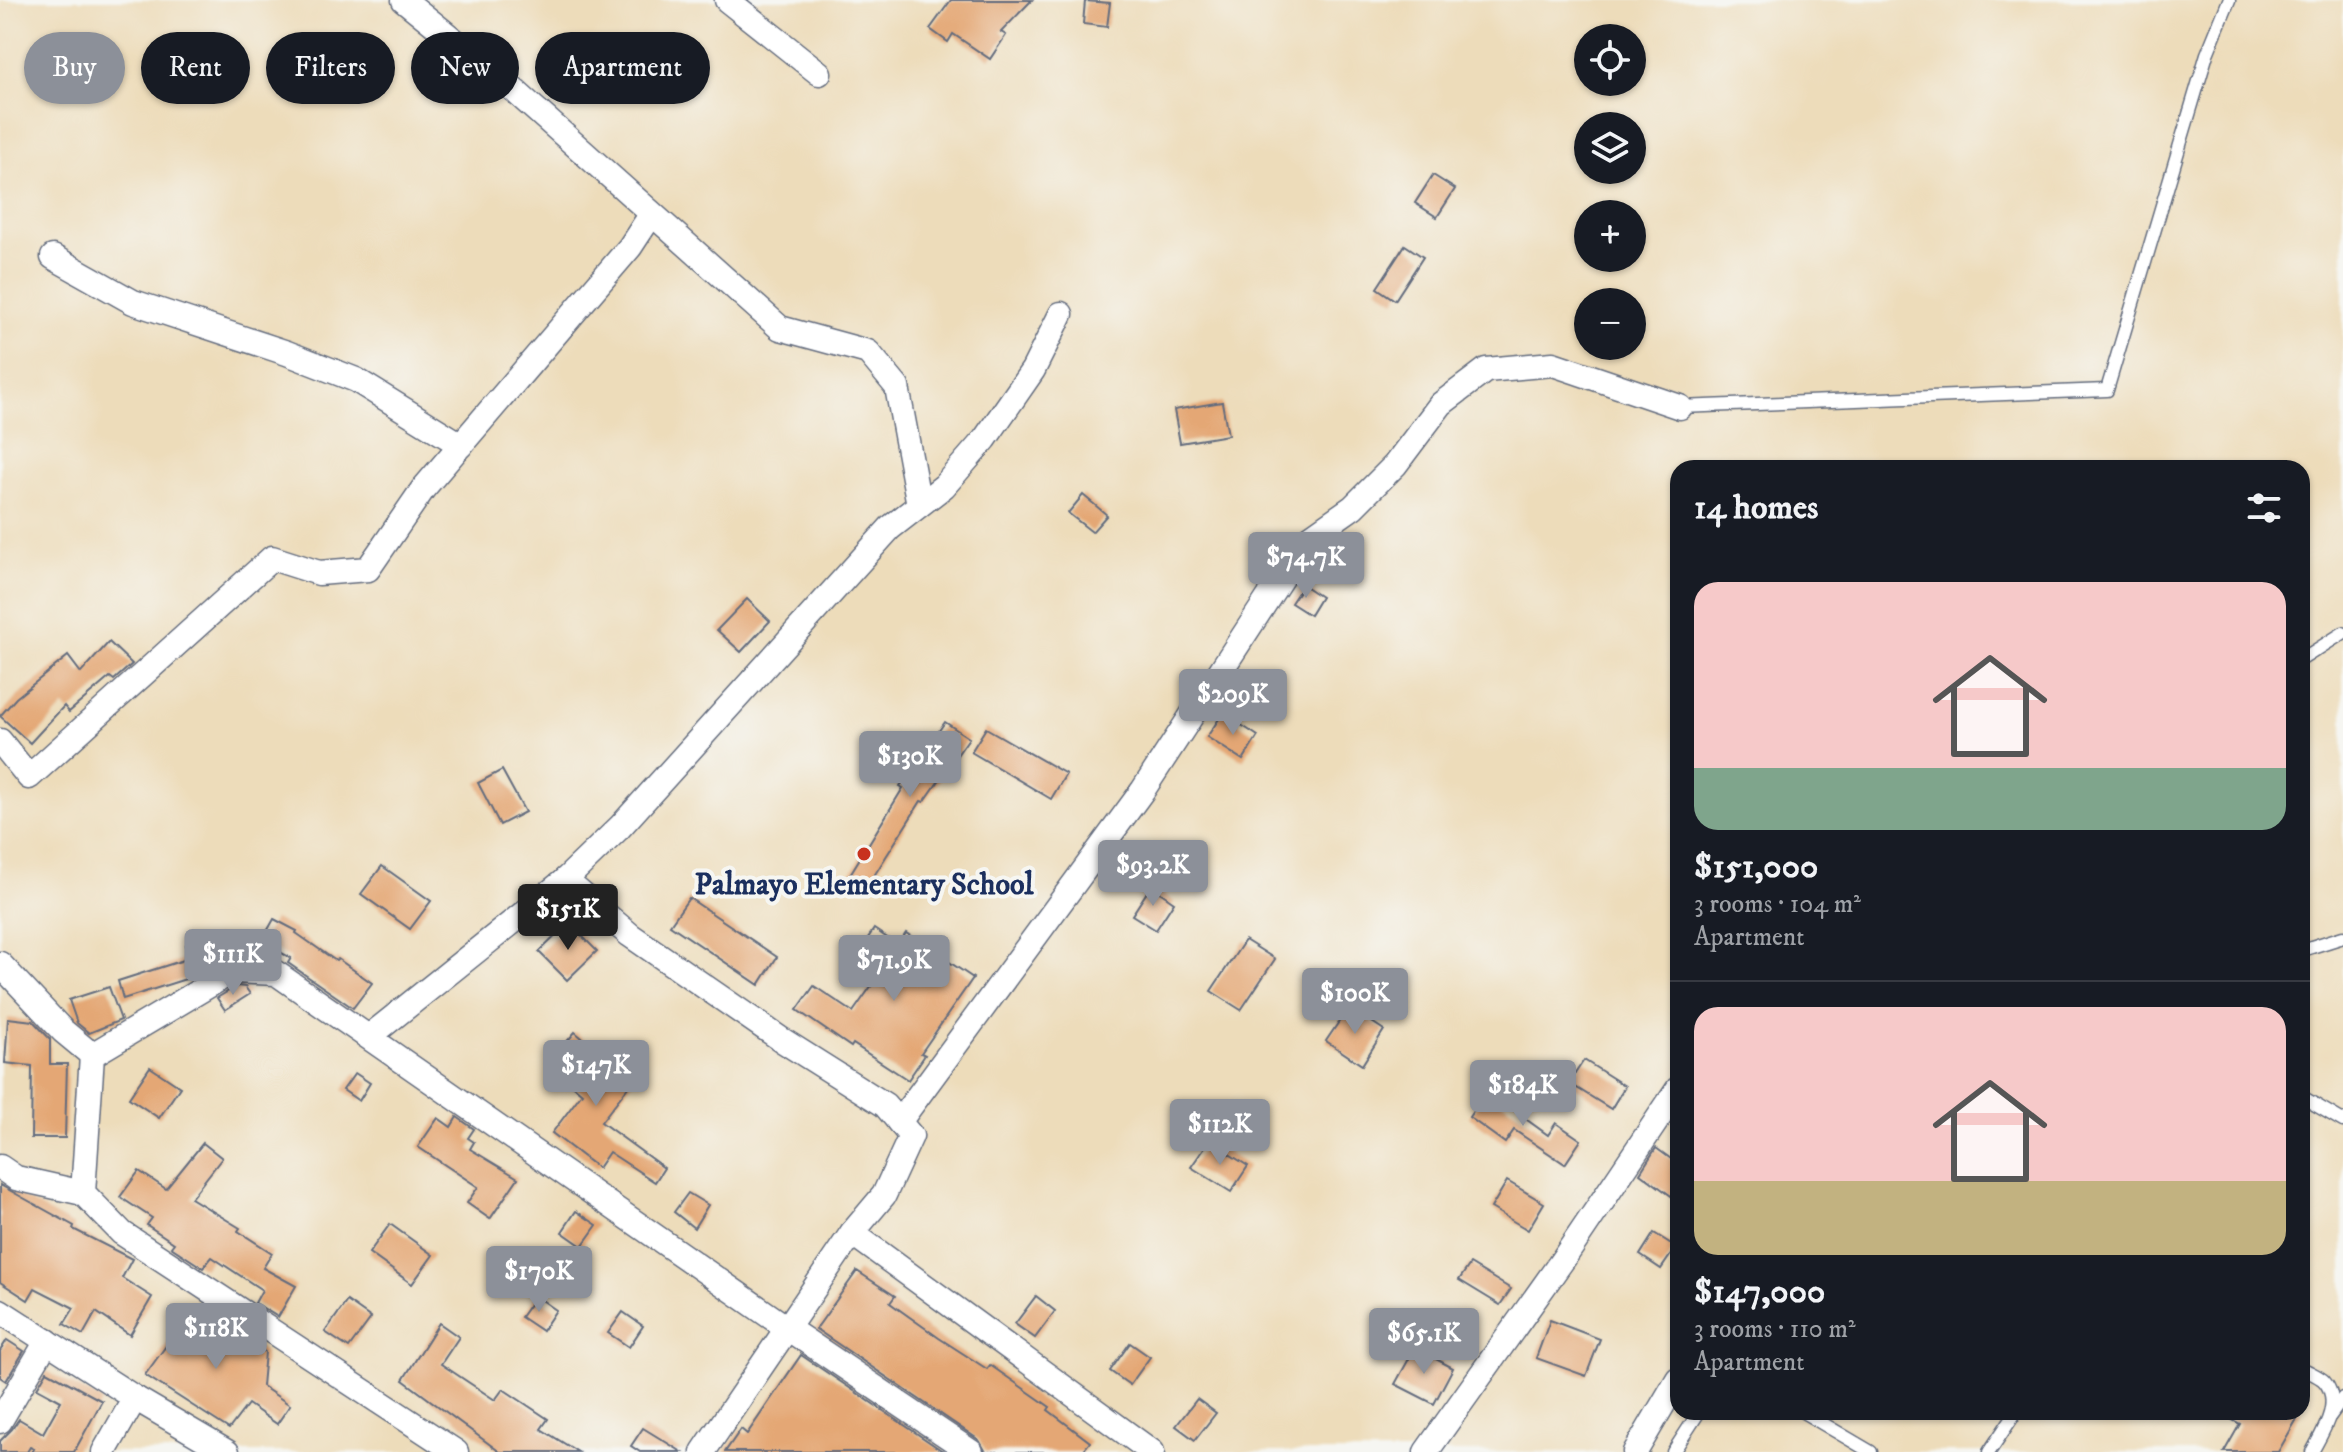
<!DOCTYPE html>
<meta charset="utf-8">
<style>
body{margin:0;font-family:"IM FELL DW Pica",serif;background:#20242c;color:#f1f3f6;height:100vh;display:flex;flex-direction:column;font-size:30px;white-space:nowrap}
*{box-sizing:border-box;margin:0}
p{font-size:26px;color:#9ea1a6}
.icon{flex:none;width:44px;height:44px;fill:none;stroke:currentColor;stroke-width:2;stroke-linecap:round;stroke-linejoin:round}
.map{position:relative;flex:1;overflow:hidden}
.panel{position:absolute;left:1670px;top:460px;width:640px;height:960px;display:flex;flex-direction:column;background:#171b24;border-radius:24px;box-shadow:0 2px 6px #0004}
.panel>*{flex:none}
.guide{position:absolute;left:24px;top:32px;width:760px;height:72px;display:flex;gap:16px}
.buttons{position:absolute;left:1574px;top:24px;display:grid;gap:16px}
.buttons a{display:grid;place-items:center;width:72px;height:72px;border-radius:50%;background:#171b24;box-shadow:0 2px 6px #0004;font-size:40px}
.price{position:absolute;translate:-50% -68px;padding:0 18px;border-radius:8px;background:#8c9099;color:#fff;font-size:26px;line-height:52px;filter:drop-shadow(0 2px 4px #0008)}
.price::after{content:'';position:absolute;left:50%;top:48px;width:24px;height:18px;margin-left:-12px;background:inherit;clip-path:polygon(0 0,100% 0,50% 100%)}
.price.selected{background:#222;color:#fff}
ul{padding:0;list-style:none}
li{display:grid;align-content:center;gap:16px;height:424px;padding:0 24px}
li+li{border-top:2px solid #363941}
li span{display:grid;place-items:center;height:248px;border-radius:24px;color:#555}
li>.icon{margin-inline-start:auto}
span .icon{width:144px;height:144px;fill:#fffc;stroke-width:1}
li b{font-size:34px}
h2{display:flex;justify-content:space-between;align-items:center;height:96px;padding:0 24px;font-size:34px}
.tag{padding:0 28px;border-radius:36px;background:#171b24;box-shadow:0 2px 6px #0004;font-size:28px;line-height:72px}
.tag.selected{background:#8c9099;color:#fff}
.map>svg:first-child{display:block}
.building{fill:#e4a774}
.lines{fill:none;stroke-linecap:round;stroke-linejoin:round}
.service-casing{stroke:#646c7e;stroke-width:15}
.minor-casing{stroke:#646c7e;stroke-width:27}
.service{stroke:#fff;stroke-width:12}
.minor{stroke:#fff;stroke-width:24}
.poi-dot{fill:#c8321e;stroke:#f6f6f2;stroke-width:3}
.labels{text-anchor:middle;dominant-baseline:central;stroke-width:8;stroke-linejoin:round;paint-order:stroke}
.poi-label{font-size:30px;font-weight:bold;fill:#1b2f5e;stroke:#f6f6f2}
</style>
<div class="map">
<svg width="2343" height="1452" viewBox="0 0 2343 1452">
<rect width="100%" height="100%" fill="#f6f6f2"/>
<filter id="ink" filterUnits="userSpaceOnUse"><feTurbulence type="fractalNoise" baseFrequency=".0125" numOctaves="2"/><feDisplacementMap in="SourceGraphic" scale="16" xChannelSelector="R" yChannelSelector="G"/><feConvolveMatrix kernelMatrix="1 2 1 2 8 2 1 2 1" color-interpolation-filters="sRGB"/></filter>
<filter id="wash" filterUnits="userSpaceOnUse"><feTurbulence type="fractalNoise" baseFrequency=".006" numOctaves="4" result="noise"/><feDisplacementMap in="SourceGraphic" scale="32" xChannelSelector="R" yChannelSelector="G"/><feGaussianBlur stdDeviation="1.8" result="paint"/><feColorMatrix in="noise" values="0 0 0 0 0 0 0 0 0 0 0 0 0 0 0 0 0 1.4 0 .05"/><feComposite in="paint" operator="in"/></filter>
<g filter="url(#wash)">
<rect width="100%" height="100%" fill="#eddcba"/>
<g id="blocks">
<!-- building -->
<g class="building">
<polygon points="951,0 1032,0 1001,32 1006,35 990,59 953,34 948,42 930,29"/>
<polygon points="1085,1 1110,3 1107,27 1083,24"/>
<polygon points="1433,175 1455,189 1437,217 1415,203"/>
<polygon points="1405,245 1423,257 1395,300 1377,288"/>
<polygon points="1222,402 1228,435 1180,443 1174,410"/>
<polygon points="1083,495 1107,515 1092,532 1068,513"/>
<polygon points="1303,585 1321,597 1310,615 1291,603"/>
<polygon points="747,599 770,621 741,652 717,630"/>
<polygon points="109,642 132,664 114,680 110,677 69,712 64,706 30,743 0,716 16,698 68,656 81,673"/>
<polygon points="1223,713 1258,736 1243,760 1207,737"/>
<polygon points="945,722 969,738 924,802 921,801 867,887 849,876 903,788 900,786"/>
<polygon points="986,728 1066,774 1051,799 971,752"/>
<polygon points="502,770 525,812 500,825 478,783"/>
<polygon points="382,866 431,901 410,929 361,894"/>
<polygon points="1151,886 1174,902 1156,930 1132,915"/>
<polygon points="689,898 777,957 759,985 670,925"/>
<polygon points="274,919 297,931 296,933 336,961 338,959 372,983 353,1008 288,963 291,958 261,942"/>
<polygon points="569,923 597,951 567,980 539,952"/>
<polygon points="874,929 898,945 906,933 973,978 921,1053 925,1055 908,1080 853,1044 851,1047 797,1010 814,986 853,1012 879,975 854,959"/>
<polygon points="218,936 224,959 195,976 123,999 118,981 190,958 186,945"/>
<polygon points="1245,940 1275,959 1241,1010 1211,991"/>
<polygon points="237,986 245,987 250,994 225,1010 217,998"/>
<polygon points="109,987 121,1020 89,1033 77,1023 69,1000"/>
<polygon points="1349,1007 1384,1030 1362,1065 1326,1041"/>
<polygon points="8,1018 33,1021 50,1039 50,1064 67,1064 65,1138 31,1138 32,1066 5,1063"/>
<polygon points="575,1032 606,1058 604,1060 632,1082 601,1122 664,1168 655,1182 609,1152 598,1168 552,1133 582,1093 548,1064"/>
<polygon points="1584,1060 1625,1086 1611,1109 1569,1083"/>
<polygon points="150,1067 180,1087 159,1118 129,1098"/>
<polygon points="355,1073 370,1083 359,1101 343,1090"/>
<polygon points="1487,1091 1548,1135 1556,1123 1581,1140 1565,1164 1514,1130 1505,1143 1469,1117"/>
<polygon points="457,1117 474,1129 468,1138 474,1142 470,1149 518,1178 490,1219 467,1203 478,1187 418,1147 438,1118 451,1127"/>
<polygon points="1209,1141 1248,1166 1231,1192 1191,1167"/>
<polygon points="203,1143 222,1158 191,1198 240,1228 238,1231 272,1253 263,1268 296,1286 278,1317 255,1303 262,1290 212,1257 203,1268 171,1247 174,1243 147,1225 152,1218 120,1197 139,1171 166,1189"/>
<polygon points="1656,1148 1678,1164 1678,1201 1640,1173"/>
<polygon points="1507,1181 1544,1203 1528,1230 1491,1208"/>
<polygon points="0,1185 74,1226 73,1229 132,1259 122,1278 152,1297 130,1335 96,1312 83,1335 64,1324 74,1308 35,1288 28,1300 0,1282"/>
<polygon points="688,1193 708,1205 694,1228 674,1212"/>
<polygon points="576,1211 597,1225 582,1246 562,1232"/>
<polygon points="390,1224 433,1255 412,1284 369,1253"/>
<polygon points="1654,1233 1676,1247 1661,1269 1640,1255"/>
<polygon points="1470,1264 1511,1289 1500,1305 1459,1280"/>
<polygon points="857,1271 895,1296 890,1303 939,1338 987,1369 990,1365 1050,1407 1048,1410 1090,1442 1082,1452 986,1452 979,1440 816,1329"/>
<polygon points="536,1296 556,1310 542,1331 521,1317"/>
<polygon points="1036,1296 1055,1311 1035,1338 1015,1324"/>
<polygon points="347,1301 371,1318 349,1348 325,1332"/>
<polygon points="194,1307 265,1352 262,1386 290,1405 277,1424 248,1404 229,1429 145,1375"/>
<polygon points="623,1312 643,1326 629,1347 608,1333"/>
<polygon points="1550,1320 1600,1339 1586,1376 1536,1358"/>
<polygon points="439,1323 459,1337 441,1364 495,1400 503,1389 548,1419 541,1429 578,1452 500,1452 403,1380"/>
<polygon points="7,1340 24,1351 6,1381 0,1377 0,1351"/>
<polygon points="1130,1343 1150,1357 1130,1385 1110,1371"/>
<polygon points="1415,1348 1453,1368 1434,1404 1395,1384"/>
<polygon points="801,1355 944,1452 725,1452 741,1429 747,1434"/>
<polygon points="47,1371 102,1401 74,1452 32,1452 34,1449 30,1447 27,1452 0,1452 0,1441 12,1429 19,1419 43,1433 61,1401 37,1388"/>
<polygon points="1197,1399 1216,1413 1195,1440 1176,1426"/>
<polygon points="2218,1412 2301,1412 2278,1452 2224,1452 2240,1424"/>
<polygon points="643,1428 682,1452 640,1452 631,1446"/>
</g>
</g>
</g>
<g filter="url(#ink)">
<use href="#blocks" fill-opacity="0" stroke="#646c7e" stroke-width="2"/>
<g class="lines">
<!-- service casing -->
<g class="service-casing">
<g id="service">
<polyline points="1680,407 2107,390 2207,54 2229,0"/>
<polyline points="2302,659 2343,633"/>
<polyline points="2302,950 2343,937"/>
<polyline points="2302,1097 2343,1121"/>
<path d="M 2302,1368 C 2308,1372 2319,1376 2324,1381 C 2343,1402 2322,1433 2312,1452"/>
<polyline points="1803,1412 1871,1452"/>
<polyline points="2330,1416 2343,1398"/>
<polyline points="1673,1452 1699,1412"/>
<polyline points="1989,1452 2016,1412"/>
</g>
</g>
<!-- minor casing -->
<g class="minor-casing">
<g id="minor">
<polyline points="404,0 497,75 780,328 868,352 897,387 919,505"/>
<polyline points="727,0 819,73"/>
<polyline points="53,257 133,302 287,353 356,380 461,445"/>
<polyline points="0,741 29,777 272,558 319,573 368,569 423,489 630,247 651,215"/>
<polyline points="565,880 630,935 782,1040 885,1105 911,1136 884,1195 852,1233 703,1452"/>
<polyline points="0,964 63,1031 92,1055"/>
<polyline points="370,1036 565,880 620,827 890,528 944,486 985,439 1033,370 1061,314"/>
<polyline points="899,1122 1143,790 1306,540 1353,507 1395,465 1441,404 1486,370 1553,364 1680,407"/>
<polyline points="0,1167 16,1178 83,1193"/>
<polyline points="852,1233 1152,1452"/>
<polyline points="0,1311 135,1398 227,1452"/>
<polyline points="0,1421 47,1341"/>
<polyline points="104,1452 135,1398"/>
<polyline points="456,1452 122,1233 83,1193 92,1055 233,971 276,973 787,1328 971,1452"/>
<polyline points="1426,1452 1564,1258 1678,1089"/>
<polyline points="1635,1452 1678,1379"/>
</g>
</g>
<!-- service -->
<use href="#service" class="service"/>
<!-- minor -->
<use href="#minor" class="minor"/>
</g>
</g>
<!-- markers -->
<circle class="poi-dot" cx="864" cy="854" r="8"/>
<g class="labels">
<!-- poi labels -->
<g class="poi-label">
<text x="864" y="885">Palmayo Elementary School</text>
</g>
</g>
</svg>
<div class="buttons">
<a><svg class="icon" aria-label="locate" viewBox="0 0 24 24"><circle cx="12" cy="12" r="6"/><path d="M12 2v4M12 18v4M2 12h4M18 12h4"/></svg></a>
<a><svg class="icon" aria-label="layers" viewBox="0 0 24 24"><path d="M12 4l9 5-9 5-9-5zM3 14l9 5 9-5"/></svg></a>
<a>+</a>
<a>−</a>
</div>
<b class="price" style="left:1306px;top:600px">$74.7K</b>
<b class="price" style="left:1233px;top:737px">$209K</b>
<b class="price" style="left:910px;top:799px">$130K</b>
<b class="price" style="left:1153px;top:908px">$93.2K</b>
<b class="price selected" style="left:568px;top:952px">$151K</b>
<b class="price" style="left:233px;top:997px">$111K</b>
<b class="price" style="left:894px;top:1003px">$71.9K</b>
<b class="price" style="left:1355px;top:1036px">$100K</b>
<b class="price" style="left:596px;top:1108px">$147K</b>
<b class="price" style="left:1523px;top:1128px">$184K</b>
<b class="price" style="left:1220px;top:1167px">$112K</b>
<b class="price" style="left:539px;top:1314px">$170K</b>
<b class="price" style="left:216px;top:1371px">$118K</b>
<b class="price" style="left:1424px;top:1376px">$65.1K</b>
<div class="guide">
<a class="tag selected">Buy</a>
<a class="tag">Rent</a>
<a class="tag">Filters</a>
<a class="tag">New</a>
<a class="tag">Apartment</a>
</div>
<section class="panel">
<h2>14 homes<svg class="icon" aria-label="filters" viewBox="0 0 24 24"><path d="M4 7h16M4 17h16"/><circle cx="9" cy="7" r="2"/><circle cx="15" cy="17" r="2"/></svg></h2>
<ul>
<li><span style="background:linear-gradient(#f6c9c9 75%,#7fa58c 0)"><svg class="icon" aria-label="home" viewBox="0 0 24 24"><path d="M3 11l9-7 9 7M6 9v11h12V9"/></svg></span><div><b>$151,000</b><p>3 rooms · 104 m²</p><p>Apartment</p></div></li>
<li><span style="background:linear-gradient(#f6c9c9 70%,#c2b280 0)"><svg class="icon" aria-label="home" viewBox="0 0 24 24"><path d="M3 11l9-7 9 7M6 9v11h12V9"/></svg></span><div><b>$147,000</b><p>3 rooms · 110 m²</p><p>Apartment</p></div></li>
</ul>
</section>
</div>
